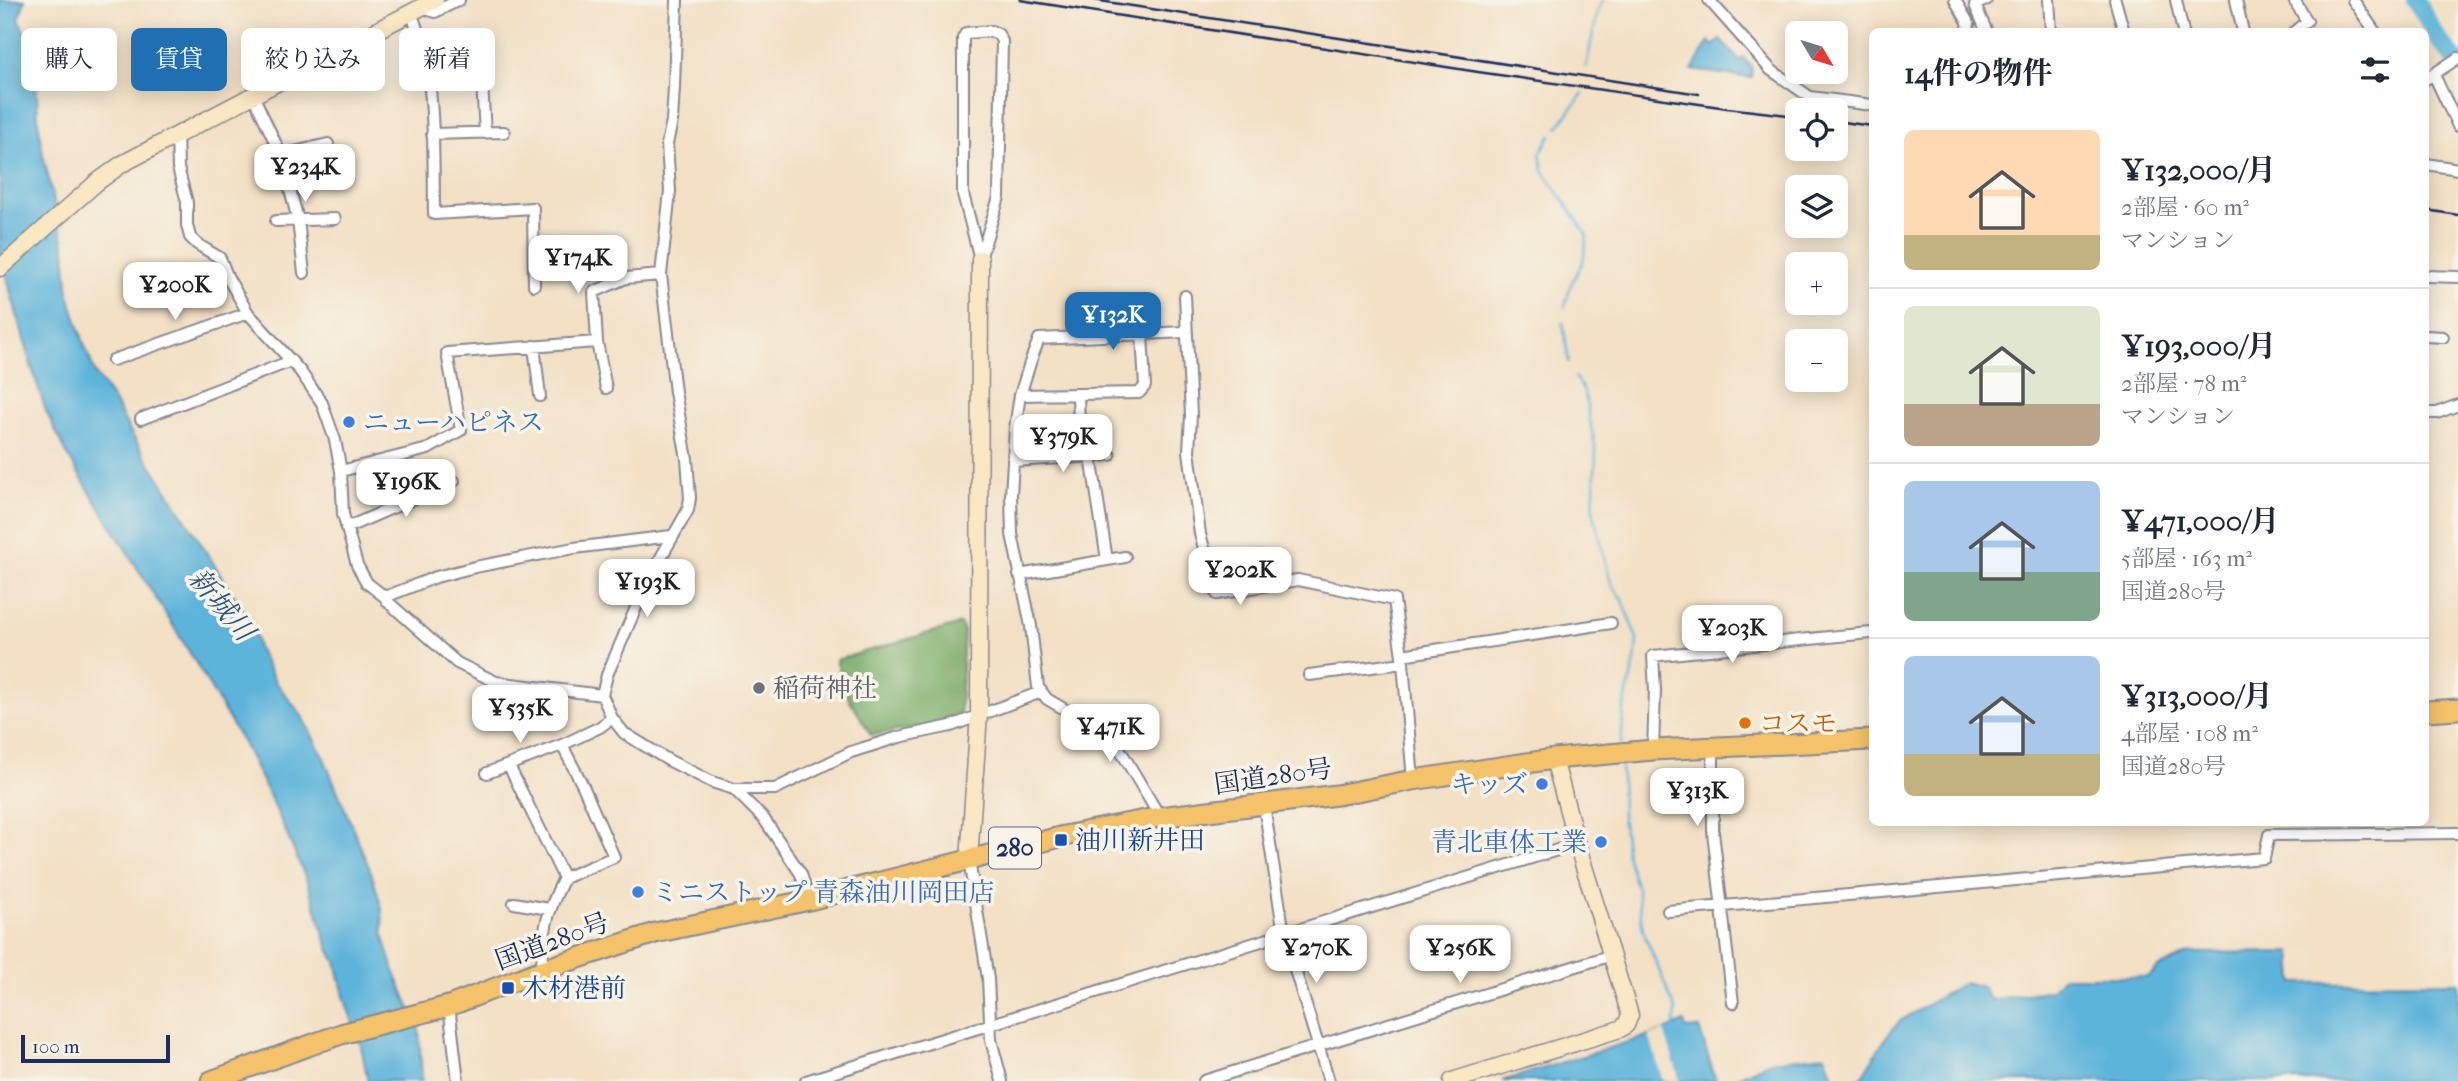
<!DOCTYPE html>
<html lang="ja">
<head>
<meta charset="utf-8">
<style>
  body { margin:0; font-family:"IM FELL French Canon","Noto Serif JP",serif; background:#f2f2f3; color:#1f2937; height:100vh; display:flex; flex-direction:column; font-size:26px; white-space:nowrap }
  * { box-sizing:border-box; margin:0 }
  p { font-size:23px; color:#747a83 }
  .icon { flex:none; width:38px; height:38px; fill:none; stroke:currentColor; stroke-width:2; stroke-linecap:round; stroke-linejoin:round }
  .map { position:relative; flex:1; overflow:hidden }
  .details { position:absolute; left:1869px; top:28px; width:560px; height:798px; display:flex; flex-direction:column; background:#fff; border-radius:10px; box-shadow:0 4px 18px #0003 }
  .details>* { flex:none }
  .top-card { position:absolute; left:21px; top:28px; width:665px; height:63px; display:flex; gap:14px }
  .needle { width:46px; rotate:128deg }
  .buttons { position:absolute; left:1785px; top:21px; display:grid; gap:14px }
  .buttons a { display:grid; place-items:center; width:63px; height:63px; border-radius:10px; background:#fff; box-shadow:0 4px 18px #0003; font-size:35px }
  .scale { position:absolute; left:21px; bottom:18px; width:149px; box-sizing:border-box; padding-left:7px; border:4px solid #1b2f5e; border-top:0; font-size:19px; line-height:24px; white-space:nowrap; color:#1b2f5e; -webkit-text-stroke:5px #f7f3e8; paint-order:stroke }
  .price { position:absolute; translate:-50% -60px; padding:0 16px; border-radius:14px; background:#fff; color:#222; font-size:23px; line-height:46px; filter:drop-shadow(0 2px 4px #0008) }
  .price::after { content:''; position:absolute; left:50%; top:42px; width:21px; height:16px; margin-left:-10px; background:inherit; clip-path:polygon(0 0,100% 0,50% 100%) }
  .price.current { background:#1f6fb2; color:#fff }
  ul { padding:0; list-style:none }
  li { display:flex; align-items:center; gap:21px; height:175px; padding:0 35px }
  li+li { border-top:2px solid #e0e1e3 }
  li span { display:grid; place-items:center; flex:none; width:196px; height:140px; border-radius:10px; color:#555 }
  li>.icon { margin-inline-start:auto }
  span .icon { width:84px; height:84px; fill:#fffc; stroke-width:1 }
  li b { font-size:30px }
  h2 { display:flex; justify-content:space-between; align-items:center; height:84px; padding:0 35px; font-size:30px }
  .tag { padding:0 24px; border-radius:10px; background:#fff; box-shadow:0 4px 18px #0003; font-size:24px; line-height:63px }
  .tag.current { background:#1f6fb2; color:#fff }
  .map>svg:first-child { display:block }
</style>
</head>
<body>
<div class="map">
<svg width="2458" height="1081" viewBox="0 0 2458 1081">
  <rect width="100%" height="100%" fill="#f7f3e8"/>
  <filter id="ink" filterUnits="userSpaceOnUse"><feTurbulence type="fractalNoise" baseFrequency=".0143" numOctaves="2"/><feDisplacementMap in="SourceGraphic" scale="14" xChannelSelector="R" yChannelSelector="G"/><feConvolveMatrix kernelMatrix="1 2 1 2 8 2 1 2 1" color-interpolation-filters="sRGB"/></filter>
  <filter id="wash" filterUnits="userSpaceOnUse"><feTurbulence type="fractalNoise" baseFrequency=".00686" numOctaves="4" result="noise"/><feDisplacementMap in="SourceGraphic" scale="28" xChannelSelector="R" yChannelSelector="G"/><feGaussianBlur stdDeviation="1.57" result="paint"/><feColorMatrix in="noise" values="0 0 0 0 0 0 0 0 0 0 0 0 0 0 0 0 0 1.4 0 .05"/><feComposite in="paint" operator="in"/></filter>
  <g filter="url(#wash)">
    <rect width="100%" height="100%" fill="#f3e0c5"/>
    <path fill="#7aac68" stroke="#4a6e63" stroke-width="2" d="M960,624L964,630L960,714L925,727L871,735L848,697L836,660Z"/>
    <path fill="#5db4da" stroke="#3c729c" stroke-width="2" d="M0,0H25L19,18L36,65L38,120L43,155L65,249L69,295L84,344L96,375L114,401L132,435L254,627L258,648L275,681L302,716L323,756L371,872L382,909L383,934L394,971L419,1029L422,1081H368L361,1046L345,1000L336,962L329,949L307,881L276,809L244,745L190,653L69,458L46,411L32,368L0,254Z
      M1720,40L1740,61L1743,57L1752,68L1751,78L1692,70L1709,41L1713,46Z
      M2292,952L2294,983L2458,982V1081H1852L1861,1078L1886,1037L1900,1021L1965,982L1982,987L1990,1000L2052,990L2063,977H2148L2159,967L2190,953Z
      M1684,1022L1686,1029L1699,1028L1716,1081H1502L1664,1031Z
      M1825,1055L1835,1081H1739L1738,1077L1771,1061Z"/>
    <path fill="#f3e0c5" d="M1664,1031L1680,1081H1663L1649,1035Z"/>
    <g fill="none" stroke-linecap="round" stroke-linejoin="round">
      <path stroke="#5db4da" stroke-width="2.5" d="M1586,67L1598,10L1603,0
        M1558,127L1583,93
        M1551,135L1540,153L1543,170L1587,235L1583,262L1571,284L1565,306
        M1563,323L1569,362
        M1575,377L1584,391L1596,451L1593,510L1611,584L1622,599L1637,639L1635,661L1624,707L1621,745
        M1621,762L1622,815L1627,857L1637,889L1643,931L1676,1011L1674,1026"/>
      <path stroke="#5db4da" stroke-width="18" d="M2415,0L2439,40L2458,63"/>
    </g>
  </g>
  <g filter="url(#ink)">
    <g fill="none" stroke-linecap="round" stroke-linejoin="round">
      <defs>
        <path id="street" d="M677,0L674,87L672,121L667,144L670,191L661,275L675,392L687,459L690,498L688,510L647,582L607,675L602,695L612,718L624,733L668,760L712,782L734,789H775L851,752L899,737L951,726L1041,692
          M1709,0L1771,70L1810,97L1872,105
          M1955,0L1969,24L1967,32
          M1986,0L1975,5L1987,32
          M2049,0L2051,32
          M2115,0L2124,32
          M2176,0L2183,32
          M2236,0L2243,32
          M2294,0L2307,21L2294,32
          M2353,0L2375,32
          M421,7L435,12L459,0
          M411,13C437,72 433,149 434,214L533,208L534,285
          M991,31L998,34L1002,41L999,197L980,259L963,194V38L966,33Z
          M2434,75L2458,126
          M2426,79L2458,58
          M482,83L485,133
          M253,95L281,155L298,220L304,273
          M177,133L178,168L187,202V225L190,237L197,244L220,258L228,278L248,313L300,371L322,403L335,440L341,471L343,514L357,565L367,583L385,597L388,602L457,663L496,682L602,695
          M432,134L504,132
          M281,155L328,144
          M2426,164L2458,169
          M276,221L335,219
          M2426,276L2458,277
          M1185,296L1191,415L1189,451L1200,534L1217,594L1298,580L1394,600L1403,663L1413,780
          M2426,336L2443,337
          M534,346L540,396
          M113,360L248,313
          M606,388L597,342L594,292L626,278L661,275
          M1020,395L1139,393L1145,386L1142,335
          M1078,395L1080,457
          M2426,413H2437L2458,405
          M141,419L291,361
          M1091,457L1107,560
          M1013,461L1110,455
          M341,471L428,449L461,430L447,353L597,342
          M346,528L454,481
          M1019,575L1125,557
          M385,597L436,577L475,567L574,548L671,536
          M1402,655L1611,623
          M1309,675L1403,663
          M1713,748V832L1733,1003
          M1653,750L1655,691L1653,656C1726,649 1799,639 1872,633
          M509,766L564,878
          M487,773L562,745
          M734,789L764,819L801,874L809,900
          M1264,805L1284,934L1329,1081
          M1160,817L1119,748L1088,723L1047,699L1038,687L1031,626L1012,534L1011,495L1015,428L1020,395L1031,360L1039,339L1185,332
          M969,860L988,979L991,1040L1002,1081
          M514,903L549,909
          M1668,911L2264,858L2269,835L2458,833
          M542,970C543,930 546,914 564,878L614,857L583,786L562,745L600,727L612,718
          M449,1006L458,1081
          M806,1081L1577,844
          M1204,1081L1612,955"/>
        <path id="secondary" d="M0,268L96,183L122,164L435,0
          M969,860L979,714L980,259
          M1452,1081L1620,1029L1626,1025L1630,1015L1577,844L1554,759"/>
        <path id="highway" d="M2426,711L2458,709
          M211,1081L341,1034L449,1006L542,970L655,933L809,900L1064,836L1160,817L1337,795L1413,780L1554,759L1653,750L1872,740"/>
      </defs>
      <use href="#street" stroke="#878892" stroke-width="14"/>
      <use href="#secondary" stroke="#878892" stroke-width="19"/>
      <use href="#highway" stroke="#878892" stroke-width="23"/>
      <use href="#street" stroke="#fff" stroke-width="10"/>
      <use href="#secondary" stroke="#fae7c3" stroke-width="16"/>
      <use href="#highway" stroke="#f3c26a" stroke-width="19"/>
      <path stroke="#1b2f5e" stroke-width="2.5" d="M1020,0L1478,72L1727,108L1797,116
        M1094,0L1699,94
        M1836,121L1872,126
        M2426,210L2458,215"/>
    </g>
  </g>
  <g fill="#3f7fe0" stroke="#f7f3e8" stroke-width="2.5">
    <circle cx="349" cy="422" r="7"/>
    <circle cx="1542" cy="784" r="7"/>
    <circle cx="1601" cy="842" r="7"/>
    <circle cx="638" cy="892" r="7"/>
  </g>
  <circle fill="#6b7280" stroke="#f7f3e8" stroke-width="2.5" cx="759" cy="688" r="7"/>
  <circle fill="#e8710a" stroke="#f7f3e8" stroke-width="2.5" cx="1745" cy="723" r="7"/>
  <g fill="#1a4fb4" stroke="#f7f3e8" stroke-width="2.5">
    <rect x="1054" y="833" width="14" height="14" rx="3.5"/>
    <rect x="501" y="981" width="14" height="14" rx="3.5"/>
  </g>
  <g text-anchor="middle" stroke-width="7" stroke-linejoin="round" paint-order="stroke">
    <rect fill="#f7f3e8" stroke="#5d6a87" stroke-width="2" x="989" y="827.5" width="52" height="41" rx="5"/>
    <g font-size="24" font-weight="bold" fill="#1b2f5e">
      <text x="1015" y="856">280</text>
    </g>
    <g font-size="26" fill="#366cbe" stroke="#f7f3e8" text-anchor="start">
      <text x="363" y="431">ニューハピネス</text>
      <text x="1528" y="793" text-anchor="end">キッズ</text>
      <text x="1587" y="851" text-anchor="end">青北車体工業</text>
      <text x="652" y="901">ミニストップ 青森油川岡田店</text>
    </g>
    <g font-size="26" fill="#5b616d" stroke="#f7f3e8" text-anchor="start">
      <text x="773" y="697">稲荷神社</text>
    </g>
    <g font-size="26" fill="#c56008" stroke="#f7f3e8" text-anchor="start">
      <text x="1759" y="732">コスモ</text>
    </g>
    <g font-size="26" fill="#1b2f5e" stroke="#f7f3e8">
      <text transform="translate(1273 776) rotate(-8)" y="9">国道280号</text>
      <text transform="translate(552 941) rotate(-20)" y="9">国道280号</text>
    </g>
    <g font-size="26" fill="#164399" stroke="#f7f3e8" text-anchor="start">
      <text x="1075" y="849">油川新井田</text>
      <text x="522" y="997">木材港前</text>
    </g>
    <g font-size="28" font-style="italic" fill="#2f5783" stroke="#f7f3e8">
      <text transform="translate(222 604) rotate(50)" y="10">新城川</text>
    </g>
  </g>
</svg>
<div class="buttons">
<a><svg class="needle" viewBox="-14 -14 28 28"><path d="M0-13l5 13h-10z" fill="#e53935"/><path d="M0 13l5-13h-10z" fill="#747a83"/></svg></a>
<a><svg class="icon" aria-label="locate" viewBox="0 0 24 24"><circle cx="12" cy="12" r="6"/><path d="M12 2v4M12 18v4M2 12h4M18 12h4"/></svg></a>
<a><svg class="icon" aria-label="layers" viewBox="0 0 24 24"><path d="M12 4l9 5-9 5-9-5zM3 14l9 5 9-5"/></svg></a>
<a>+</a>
<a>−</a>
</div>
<div class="scale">100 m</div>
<b class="price" style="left:305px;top:204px">¥234K</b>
<b class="price" style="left:578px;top:295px">¥174K</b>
<b class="price" style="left:175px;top:322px">¥200K</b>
<b class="price current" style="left:1113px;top:352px">¥132K</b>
<b class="price" style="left:1063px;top:474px">¥379K</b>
<b class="price" style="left:406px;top:519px">¥196K</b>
<b class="price" style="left:1240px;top:607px">¥202K</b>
<b class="price" style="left:647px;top:619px">¥193K</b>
<b class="price" style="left:1732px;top:665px">¥203K</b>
<b class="price" style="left:520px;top:745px">¥535K</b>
<b class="price" style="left:1110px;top:764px">¥471K</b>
<b class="price" style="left:1697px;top:828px">¥313K</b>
<b class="price" style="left:1316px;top:985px">¥270K</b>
<b class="price" style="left:1460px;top:985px">¥256K</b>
<div class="top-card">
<a class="tag">購入</a>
<a class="tag current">賃貸</a>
<a class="tag">絞り込み</a>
<a class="tag">新着</a>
</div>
<section class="details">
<h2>14件の物件<svg class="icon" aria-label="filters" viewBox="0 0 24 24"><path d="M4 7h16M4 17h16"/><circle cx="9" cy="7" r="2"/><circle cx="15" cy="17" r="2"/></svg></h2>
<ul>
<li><span style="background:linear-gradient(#ffd9b3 75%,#c2b280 0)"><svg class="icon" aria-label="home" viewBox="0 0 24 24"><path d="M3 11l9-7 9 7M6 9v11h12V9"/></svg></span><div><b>¥132,000/月</b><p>2部屋 · 60 m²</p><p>マンション</p></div></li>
<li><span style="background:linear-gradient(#dfe7d0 70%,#b9a48a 0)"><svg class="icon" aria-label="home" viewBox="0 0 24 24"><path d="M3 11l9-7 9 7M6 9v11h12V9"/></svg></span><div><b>¥193,000/月</b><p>2部屋 · 78 m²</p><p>マンション</p></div></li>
<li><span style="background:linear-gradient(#a9c7e8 65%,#7fa58c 0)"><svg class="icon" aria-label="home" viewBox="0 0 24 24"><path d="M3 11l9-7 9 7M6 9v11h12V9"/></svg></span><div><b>¥471,000/月</b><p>5部屋 · 163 m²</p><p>国道280号</p></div></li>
<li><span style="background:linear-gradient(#a9c7e8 70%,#c2b280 0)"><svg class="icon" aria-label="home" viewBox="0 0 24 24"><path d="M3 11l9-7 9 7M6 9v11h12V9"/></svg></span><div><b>¥313,000/月</b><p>4部屋 · 108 m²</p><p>国道280号</p></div></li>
</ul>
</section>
</div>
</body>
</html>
